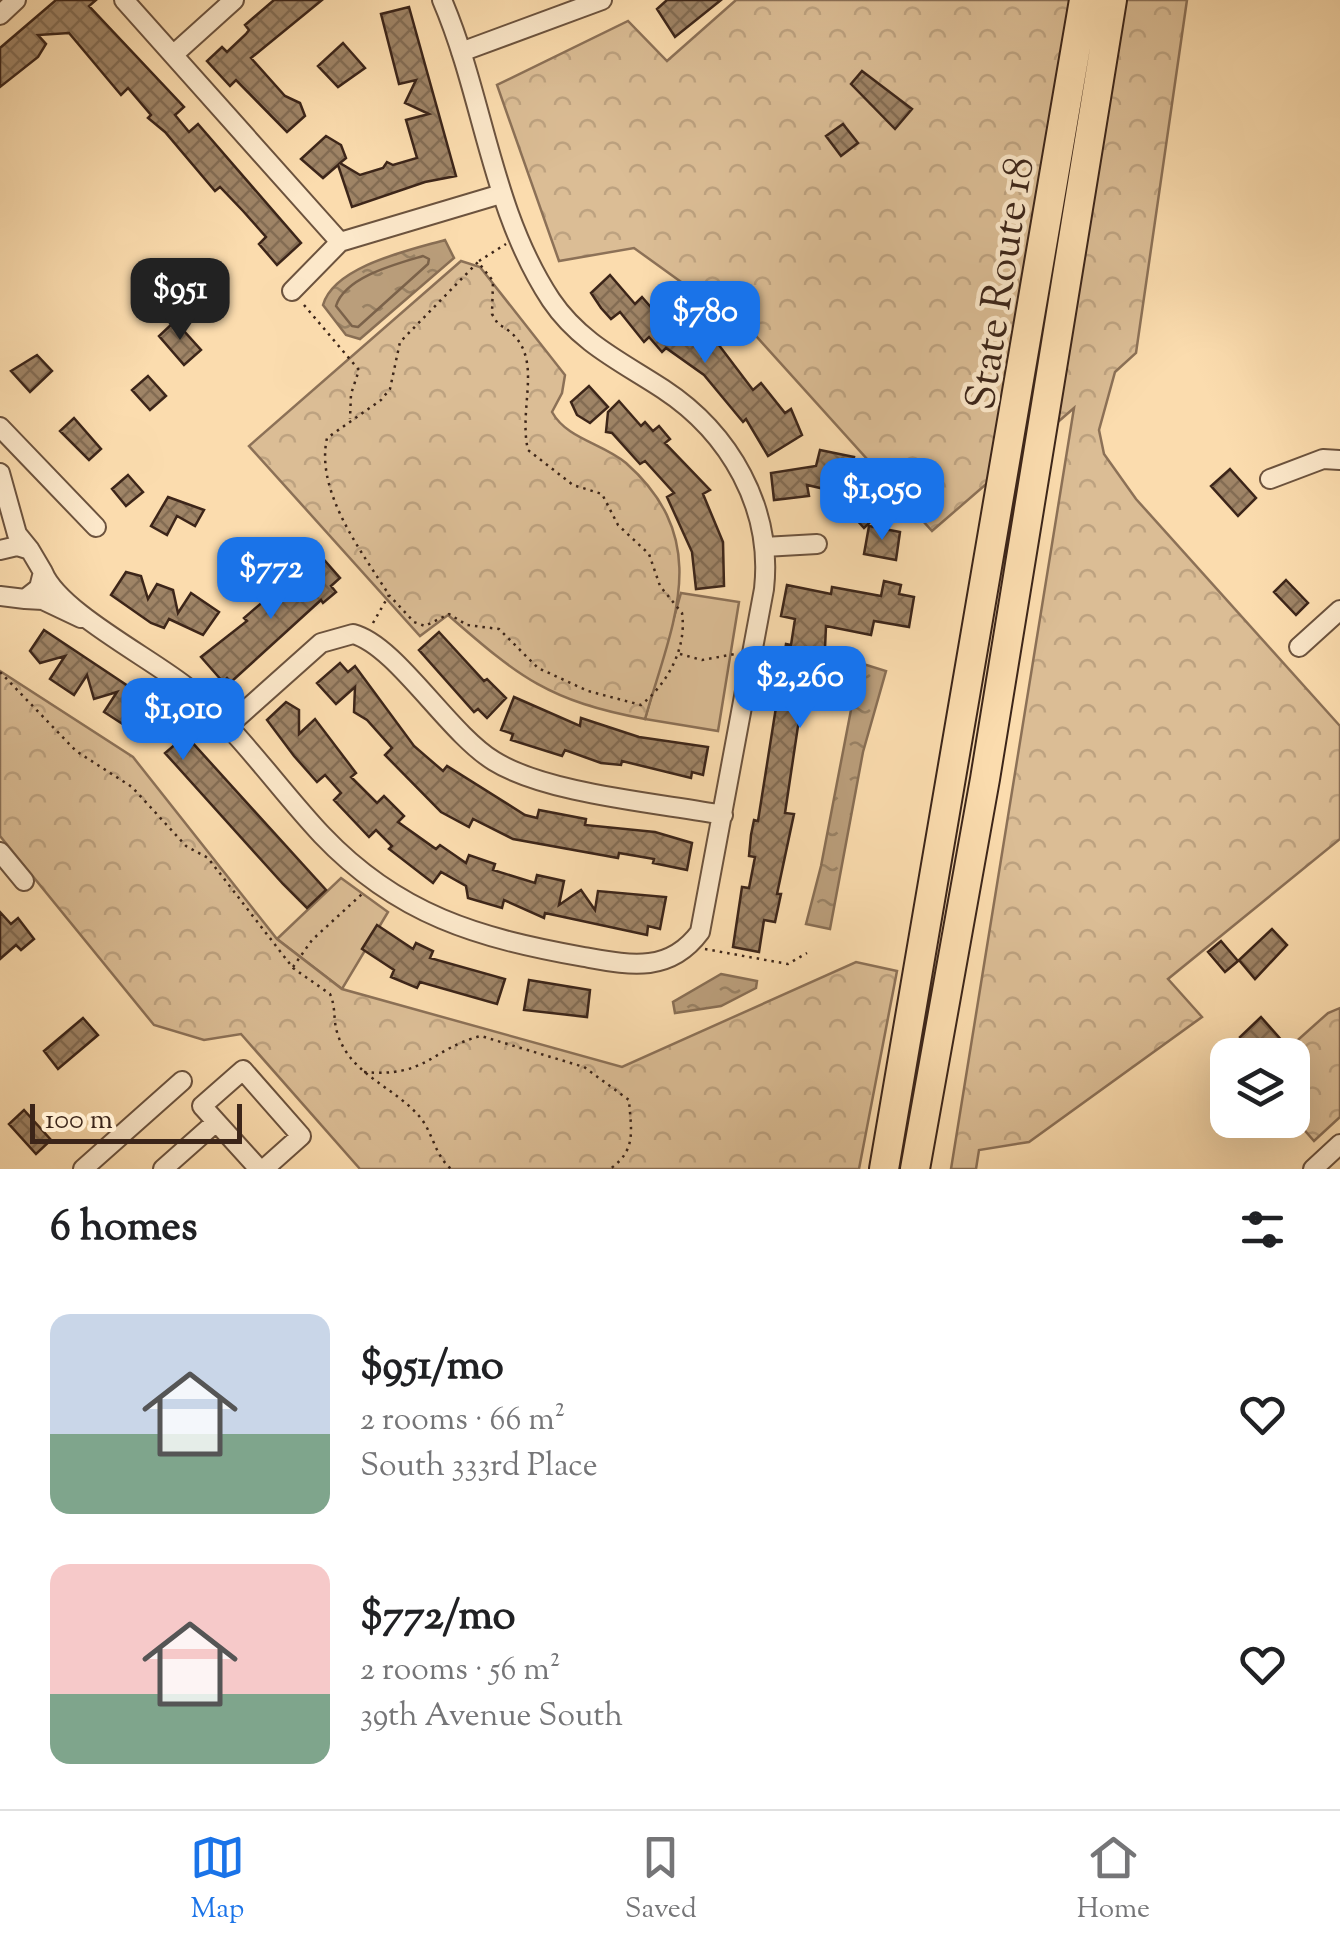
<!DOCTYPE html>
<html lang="en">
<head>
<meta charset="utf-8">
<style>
  body { margin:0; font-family:"Sorts Mill Goudy",serif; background:#f2f2f2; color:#202124; height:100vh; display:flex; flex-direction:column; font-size:38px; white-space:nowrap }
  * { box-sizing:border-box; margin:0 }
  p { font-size:32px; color:#757577 }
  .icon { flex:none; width:55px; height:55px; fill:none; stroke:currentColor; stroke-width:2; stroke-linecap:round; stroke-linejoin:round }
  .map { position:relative; height:1169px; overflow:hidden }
  .side { display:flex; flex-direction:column; background:#fff; flex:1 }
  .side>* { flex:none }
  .controls { position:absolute; left:1210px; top:1038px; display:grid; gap:20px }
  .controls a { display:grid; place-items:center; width:100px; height:100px; border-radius:20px; background:#fff; box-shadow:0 10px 40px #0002; font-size:50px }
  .scale { position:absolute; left:30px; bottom:25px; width:212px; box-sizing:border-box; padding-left:10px; border:5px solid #3c2519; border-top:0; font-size:28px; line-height:35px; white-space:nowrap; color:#3c2519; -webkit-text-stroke:8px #fce8ca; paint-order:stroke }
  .price { position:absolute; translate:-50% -85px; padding:0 22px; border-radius:20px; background:#1a73e8; color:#fff; font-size:32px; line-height:65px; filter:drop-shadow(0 2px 5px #0008) }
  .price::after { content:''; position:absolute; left:50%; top:60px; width:30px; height:22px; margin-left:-15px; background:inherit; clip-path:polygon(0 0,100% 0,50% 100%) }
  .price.on { background:#222; color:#fff }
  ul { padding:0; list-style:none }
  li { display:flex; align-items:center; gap:30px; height:250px; padding:0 50px }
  li span { display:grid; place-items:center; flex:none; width:280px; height:200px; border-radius:20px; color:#555 }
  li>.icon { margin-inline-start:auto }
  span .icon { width:120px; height:120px; fill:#fffc; stroke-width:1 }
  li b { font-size:42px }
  h2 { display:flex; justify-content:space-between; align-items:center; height:120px; padding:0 50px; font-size:42px }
  .tab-bar { display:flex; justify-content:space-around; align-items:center; height:140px; border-top:2px solid #e0e0e0; background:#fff; font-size:28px; color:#757577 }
  .tab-bar a { display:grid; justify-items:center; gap:5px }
  .tab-bar .on { color:#1a73e8 }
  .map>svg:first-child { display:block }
</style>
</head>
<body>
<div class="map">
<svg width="1340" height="1169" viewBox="0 0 1340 1169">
  <defs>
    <pattern id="forest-crowns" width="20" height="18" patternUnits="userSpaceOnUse" patternTransform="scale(2.5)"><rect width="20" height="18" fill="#dbbd95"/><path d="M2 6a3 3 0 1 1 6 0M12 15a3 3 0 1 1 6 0" fill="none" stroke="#bda280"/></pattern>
    <pattern id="water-ripples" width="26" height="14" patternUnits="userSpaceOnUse" patternTransform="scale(2.5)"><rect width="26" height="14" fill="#ba9e7b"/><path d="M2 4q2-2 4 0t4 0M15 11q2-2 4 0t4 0" fill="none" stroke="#988164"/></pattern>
    <pattern id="building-cross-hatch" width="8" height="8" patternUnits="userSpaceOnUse" patternTransform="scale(2.5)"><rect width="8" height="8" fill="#9f8466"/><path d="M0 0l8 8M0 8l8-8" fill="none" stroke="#836c53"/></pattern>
  </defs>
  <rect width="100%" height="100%" fill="#fbdcae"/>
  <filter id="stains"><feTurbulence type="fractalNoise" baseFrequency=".002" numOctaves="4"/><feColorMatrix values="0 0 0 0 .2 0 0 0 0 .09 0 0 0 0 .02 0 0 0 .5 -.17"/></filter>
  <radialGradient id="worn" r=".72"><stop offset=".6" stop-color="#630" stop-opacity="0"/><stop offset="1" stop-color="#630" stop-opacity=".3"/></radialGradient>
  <path fill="#dbbd95" stroke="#8c7157" stroke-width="2.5" d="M681,593L739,602L718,731L645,719Z
    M341,878L388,912L342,989L277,939Z"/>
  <path fill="url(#forest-crowns)" stroke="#8c7157" stroke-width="2.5" d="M736,0H1187L1136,353L1115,372L1099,430L1104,454L1136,499L1340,726V839L1168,979L1202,1017L1029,1142L979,1150L976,1169H951L1074,408L932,531L756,336L634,248L559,261L497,85L628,21L667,61Z
    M461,261L480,267L565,375L562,393L552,412C567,439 602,443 626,463C715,542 672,624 645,719C549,701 520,678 448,615L420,636L249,446Z
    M0,671L133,757L277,939L342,989L622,1067L856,962L897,971L859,1169H360L241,1034L204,1040L154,1025L0,836Z
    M1340,1008V1117L1314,1141L1293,1117L1292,1055H1281L1328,1013Z"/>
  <path fill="url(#water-ripples)" stroke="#886e54" stroke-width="2.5" d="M445,240L454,258L360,339L346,335L323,305C334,266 410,250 445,240Z
    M860,663L886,671L863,752L830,929L806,924L821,866Z
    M721,974L757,981L756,988L721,1006L675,1013L673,1002Z"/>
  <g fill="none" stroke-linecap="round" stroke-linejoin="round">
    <path stroke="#7b624a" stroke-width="2.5" d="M423,256L429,259L428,264L358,327L352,326L336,306C345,277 396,264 423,256Z"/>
  </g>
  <path fill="url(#building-cross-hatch)" stroke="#3c2519" stroke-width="2.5" d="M56,0H96L89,6L184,107L175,115L189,132L198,124L301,243L277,265L259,244L266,237L243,211L220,187L215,191L165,132L148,118L151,115L128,88L121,95L69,33L38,35L46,44L38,57L0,87V48Z
    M274,0H322L251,58L285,96L300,103L305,116L287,132L236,80L230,86L207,61L222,47L227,52L246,34L249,30L245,25Z
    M667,0H721L675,37L657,9Z
    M409,7L456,176L425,182L352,207L338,165L323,178L301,159L326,136L341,145L346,158L340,163L360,175L383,168L387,162L393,165L417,158L406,120L429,114L405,103L416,80L399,84L381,14Z
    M343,43L365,68L338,87L318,66Z
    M862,71L912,109L895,129L851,84Z
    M843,124L858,143L841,156L826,136Z
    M610,275L635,304L642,297L668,327L677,318L698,342L709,332L753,390L761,383L785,413L791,409L802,435L768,456L746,419L743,422L704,375L666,348L662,352L649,337L644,342L620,312L611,319L601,308L591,293Z
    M175,321L201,350L184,365L159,336Z
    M37,355L52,371L30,392L11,371Z
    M148,376L166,396L150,410L132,390Z
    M589,386L608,407L590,423L577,415L571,402Z
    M619,401L641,426L645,422L653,431L659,426L670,439L665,443L710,490L703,494L723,542L724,586L696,589L692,552L667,497L674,493L645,461L640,464L612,433L606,432L608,412Z
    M74,418L101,449L89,460L60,431Z
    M820,450L854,457L846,494L807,485L809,496L774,500L771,473L816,466Z
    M1230,469L1256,498L1238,516L1211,486Z
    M128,475L143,492L126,506L112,489Z
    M876,487L890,503L864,528L846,508Z
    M168,497L204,510L195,526L177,516L167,535L151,526Z
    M869,526L900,532L896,560L864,554Z
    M319,554L340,578L331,586L336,592L323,603L321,600L231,682L227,678L223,682L201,657L247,621L244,618L265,600L271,608L304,580L297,573Z
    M126,572L141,576L148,599L157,584L173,590L178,613L191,593L219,612L203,635L169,619L164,628L151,623L111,595Z
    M1286,580L1308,603L1296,615L1274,592Z
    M884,581L901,585L899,594L914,597L909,627L874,621L871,635L826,626L824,671L812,669L805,707L801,706L785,813L794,814L777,894H781L775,922L764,920L759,952L733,947L742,887L749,888L755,857L749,856L751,835L754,820L758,821L786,644L791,645L795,619L781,616L787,585L831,594L832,587L881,596Z
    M44,630L161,708L326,890L307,908L283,884L165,753L178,742L151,741L153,704L135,732L104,712L117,692L94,699L87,675L74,695L50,679L65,656L40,663L30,651Z
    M439,632L484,681L487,679L506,698L487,718L478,709L474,712L419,650Z
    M340,663L348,672L355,666L414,746L443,771L447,766L525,815L537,818L539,810L586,819L585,825L655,832L692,843L687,870L653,863L654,859L619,853L618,858L513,839L473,819L469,827L441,812L385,755L392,748L367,720L354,712L355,687L336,704L317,683Z
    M514,697L580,726L581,718L639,737L708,747L703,775L692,772L691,778L622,761L621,765L601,763L565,750L562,756L511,740L513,734L501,730Z
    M286,702L299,710V734L315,719L356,773L351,777L377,803L384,796L404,816L398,822L436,849L440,845L466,863L469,855L495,864L493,870L535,883L537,875L564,881L559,905L581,890L595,910L598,891L666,897L660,929L648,926L647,935L545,913L544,918L504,900L502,908L468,898L466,886L441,872L433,883L389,849L392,846L376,830L369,837L334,800L341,793L325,775L317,782L294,756L267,720Z
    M0,912L11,924L18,918L34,939L21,950L16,945L0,959Z
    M377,925L413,949L416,943L433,951L430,958L505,979L497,1004L420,982L417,988L391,977L394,970L362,949Z
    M1272,929L1287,945L1255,979L1239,960Z
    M1221,941L1238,961L1225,972L1208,952Z
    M529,980L590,990L587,1017L524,1010Z
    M1261,1017L1283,1042L1268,1055H1256L1240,1037Z
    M83,1018L98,1035L58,1069L44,1051Z
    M24,1110L51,1140L36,1154L9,1124Z"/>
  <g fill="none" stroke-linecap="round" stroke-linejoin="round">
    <defs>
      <path id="minor" d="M124,0L340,242
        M0,15L16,0
        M461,52L602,0
        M173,55L234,0
        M292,291L340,242L501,194
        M0,427L96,527
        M0,473L17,534L30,550
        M1270,479L1323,459L1340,460
        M764,547L817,544
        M0,550L17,546L30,550L43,572L39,588L25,599L0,596
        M43,572C59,612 153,659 189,689C240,732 277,787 322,835C398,915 478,938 584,957C629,965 669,974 700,932L764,589C773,508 730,433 663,389C622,362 580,343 551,300C491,209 484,98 442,0
        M25,599L43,600L81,618
        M1299,647L1340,610
        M228,726L321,643L353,634C396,645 448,733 494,761C547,794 659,803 723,815
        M0,852L24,881
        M83,1169L182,1081
        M163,1169L216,1122
        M259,1169L202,1106L243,1070L301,1136L264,1169
        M1313,1169L1340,1144"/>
      <path id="highway" d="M884,1169L1084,0
        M915,1169L985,779L1112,0"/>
    </defs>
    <use href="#minor" stroke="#6c533e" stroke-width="22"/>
    <use href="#highway" stroke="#3c2519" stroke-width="32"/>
    <path stroke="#3c2519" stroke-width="2.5" stroke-dasharray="2.5 5" stroke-linecap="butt" d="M479,261L506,244
      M304,305L359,370L351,394L350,419
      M373,623L389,595C362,552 315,492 327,438L381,400L390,389L400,342L478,262L493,281L492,314L498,324C549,350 517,403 528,450L573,485L602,494L618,525L649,554L660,586L682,613C687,648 668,683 641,705L588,691L538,668L499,629L467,625L449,614L425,626L414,622L389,595
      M680,654L702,660L735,654
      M0,672L76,751L132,787L186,846L208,858L293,968L330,994C336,1007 333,1019 337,1032C349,1074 393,1086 419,1116C433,1132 434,1154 451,1169
      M705,949L788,964L807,953
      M293,967L312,940L362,894
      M364,1072C427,1078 432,1048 481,1036L584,1067L629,1100C631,1130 637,1150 610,1169"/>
    <use href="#minor" stroke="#fce8ca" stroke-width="18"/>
    <use href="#highway" stroke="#fbdcae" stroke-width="28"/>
  </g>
  <g text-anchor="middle" stroke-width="9" stroke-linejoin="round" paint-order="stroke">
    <g font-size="42" fill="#3c2519" stroke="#fce8ca">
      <text transform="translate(998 283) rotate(-81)" y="15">State Route 18</text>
    </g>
  </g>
  <rect width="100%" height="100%" filter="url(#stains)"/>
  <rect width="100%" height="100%" fill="url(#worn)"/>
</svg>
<div class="controls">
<a><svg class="icon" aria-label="layers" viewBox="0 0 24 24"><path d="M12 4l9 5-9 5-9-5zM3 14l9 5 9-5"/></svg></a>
</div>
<div class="scale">100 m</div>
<b class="price on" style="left:180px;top:343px">$951</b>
<b class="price" style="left:705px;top:366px">$780</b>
<b class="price" style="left:882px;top:543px">$1,050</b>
<b class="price" style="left:271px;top:622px">$772</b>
<b class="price" style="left:800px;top:731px">$2,260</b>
<b class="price" style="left:183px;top:763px">$1,010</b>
</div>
<section class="side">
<h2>6 homes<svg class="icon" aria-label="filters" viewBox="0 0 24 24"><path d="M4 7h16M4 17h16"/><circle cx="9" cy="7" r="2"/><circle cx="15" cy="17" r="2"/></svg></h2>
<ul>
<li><span style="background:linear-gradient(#c9d6e8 60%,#7fa58c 0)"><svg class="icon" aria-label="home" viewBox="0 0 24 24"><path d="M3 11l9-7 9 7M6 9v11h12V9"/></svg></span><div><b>$951/mo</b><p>2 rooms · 66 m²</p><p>South 333rd Place</p></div><svg class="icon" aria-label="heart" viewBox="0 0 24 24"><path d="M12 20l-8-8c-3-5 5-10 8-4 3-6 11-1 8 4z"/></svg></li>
<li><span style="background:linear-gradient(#f6c9c9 65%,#7fa58c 0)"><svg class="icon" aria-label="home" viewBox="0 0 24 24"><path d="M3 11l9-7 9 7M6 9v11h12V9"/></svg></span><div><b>$772/mo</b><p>2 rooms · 56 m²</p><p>39th Avenue South</p></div><svg class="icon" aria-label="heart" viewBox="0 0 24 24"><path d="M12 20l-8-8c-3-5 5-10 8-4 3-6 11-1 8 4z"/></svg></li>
</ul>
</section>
<nav class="tab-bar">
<a class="on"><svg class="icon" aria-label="map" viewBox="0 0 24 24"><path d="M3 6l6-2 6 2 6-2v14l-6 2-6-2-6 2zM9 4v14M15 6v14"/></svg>Map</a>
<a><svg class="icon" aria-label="saved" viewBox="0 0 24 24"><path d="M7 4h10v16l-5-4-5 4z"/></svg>Saved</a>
<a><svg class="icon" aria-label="home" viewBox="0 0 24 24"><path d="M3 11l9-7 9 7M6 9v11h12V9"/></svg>Home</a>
</nav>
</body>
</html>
